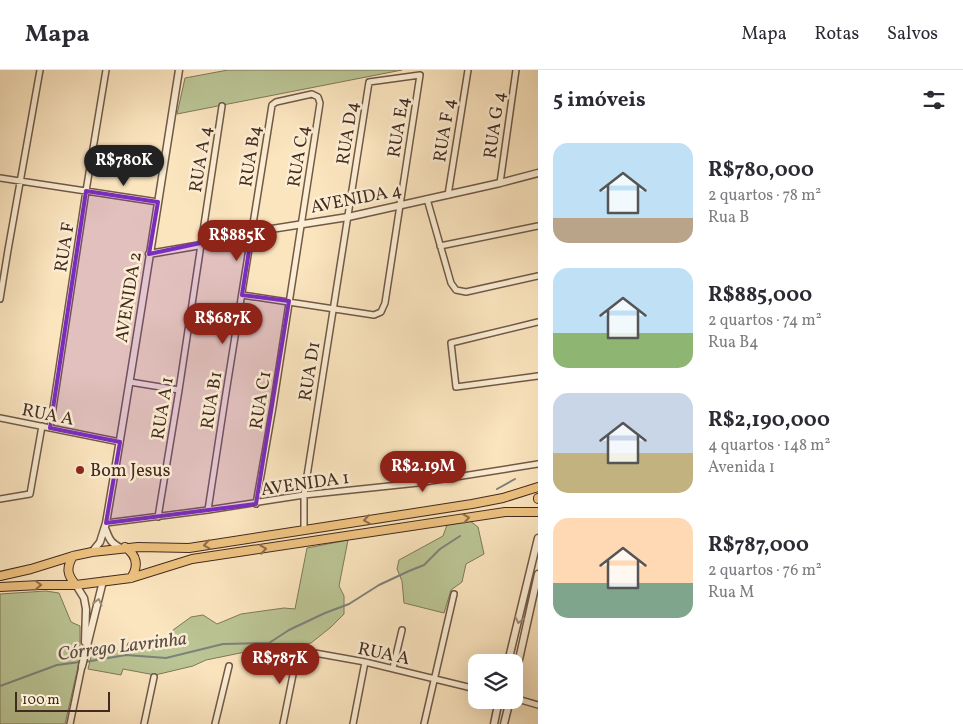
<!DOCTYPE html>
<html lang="pt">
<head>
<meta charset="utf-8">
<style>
  body { margin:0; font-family:Vollkorn,serif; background:#f2f2f3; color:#2b2b33; height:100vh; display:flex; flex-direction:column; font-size:19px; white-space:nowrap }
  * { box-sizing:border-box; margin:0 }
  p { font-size:16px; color:#7c7c81 }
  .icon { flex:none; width:28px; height:28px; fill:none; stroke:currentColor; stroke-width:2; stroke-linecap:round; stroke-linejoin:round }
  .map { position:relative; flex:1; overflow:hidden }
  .details { display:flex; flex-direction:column; background:#fff; width:425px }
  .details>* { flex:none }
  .buttons { position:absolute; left:468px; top:584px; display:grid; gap:10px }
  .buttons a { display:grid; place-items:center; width:55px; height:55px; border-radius:10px; background:#fff; box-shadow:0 5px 20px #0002; font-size:25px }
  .scale { position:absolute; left:15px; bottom:12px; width:95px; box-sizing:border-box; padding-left:5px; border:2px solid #432a1e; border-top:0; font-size:14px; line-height:18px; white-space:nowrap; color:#432a1e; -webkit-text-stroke:4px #fceed5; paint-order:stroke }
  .price { position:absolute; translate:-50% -42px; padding:0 11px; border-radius:18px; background:#8f2418; color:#fff; font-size:16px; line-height:32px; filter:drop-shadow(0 1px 2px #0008) }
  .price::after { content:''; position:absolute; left:50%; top:30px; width:15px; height:11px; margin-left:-8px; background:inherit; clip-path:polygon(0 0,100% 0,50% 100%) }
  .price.active { background:#222; color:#fff }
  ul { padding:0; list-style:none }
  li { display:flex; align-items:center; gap:15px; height:125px; padding:0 15px }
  li span { display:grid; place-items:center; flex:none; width:140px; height:100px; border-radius:15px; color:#555 }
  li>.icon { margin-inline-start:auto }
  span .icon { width:60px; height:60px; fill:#fffc; stroke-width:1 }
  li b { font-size:21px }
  h2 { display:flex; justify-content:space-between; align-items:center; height:60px; padding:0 15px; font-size:21px }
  header { display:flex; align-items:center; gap:30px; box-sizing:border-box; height:70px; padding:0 25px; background:#fff; border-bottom:1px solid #e1e1e2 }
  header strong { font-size:24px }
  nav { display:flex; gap:28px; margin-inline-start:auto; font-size:18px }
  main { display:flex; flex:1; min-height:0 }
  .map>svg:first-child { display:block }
</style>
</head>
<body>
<header>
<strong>Mapa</strong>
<nav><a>Mapa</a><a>Rotas</a><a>Salvos</a></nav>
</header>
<main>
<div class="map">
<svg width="538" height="654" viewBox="0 0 538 654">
  <rect width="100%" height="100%" fill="#fbe5bf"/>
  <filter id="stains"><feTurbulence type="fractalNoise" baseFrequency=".004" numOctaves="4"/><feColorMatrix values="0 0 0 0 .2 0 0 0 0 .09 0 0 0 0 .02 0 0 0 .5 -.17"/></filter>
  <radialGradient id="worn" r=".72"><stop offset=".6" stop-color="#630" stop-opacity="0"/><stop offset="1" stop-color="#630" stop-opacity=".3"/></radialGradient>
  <path fill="#bbc595" stroke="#7f785a" d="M228,0H402L177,44L185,8Z
    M470,451L478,457L484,484L466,494L462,512L451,520L444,543L404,533L402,511L397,499L399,490L443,466L447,455Z
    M348,470L339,516L344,526V544L331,557L311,573L273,580H255L206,590L193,596L155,605L123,599L121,605L88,599L94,575L125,582L128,573L166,572L173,560L191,547L203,545L217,554L241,544L284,538L295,539L307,478Z
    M46,521L59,523L71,552L80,556V588L65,654H0V524Z"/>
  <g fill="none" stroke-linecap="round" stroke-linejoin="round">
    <path stroke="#7c827c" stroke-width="2" d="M497,419L515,409
      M85,592L126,585L166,588L223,574L269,573L289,560L325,543L349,534L379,515L409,501L424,495L440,479L460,466
      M0,616L57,595L80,592"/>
    <defs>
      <path id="minor" d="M0,108L158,132
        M500,113L516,0
        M448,125L468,0
        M427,129L451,213L456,220L466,222L538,206
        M440,176L538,156
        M242,225L374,245L381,242L385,233L420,5L369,12L304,425V460
        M0,229L8,180L40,0
        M538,252L451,273L456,317L538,306
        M130,312L179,320
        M0,348L120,372
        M50,358L86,121L106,0
        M0,429L30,424L42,356
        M208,440L225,329L272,35L276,32L312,24L318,27L320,33L273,337L256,434
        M158,447L179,320L222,36
        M106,453L208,440L304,425L418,413L538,394
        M393,598L402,560
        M514,628L538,635
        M70,654L82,596
        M144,654L154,607
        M215,654L229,596
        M283,654L298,580L365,592L476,619
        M353,654L365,592
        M424,654L454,524"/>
      <path id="tertiary" d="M149,184L201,175L252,162L348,147L500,113L538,103
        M105,458C109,468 110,473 121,478
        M92,482L100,472L106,453C132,302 155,151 179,0
        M76,515L84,528L86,539L85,572
        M508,592L538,468
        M82,596L103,511
        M514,612L538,504
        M494,654L499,630
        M504,654L510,630"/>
      <path id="primary" d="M538,428V429
        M125,477C137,485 139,496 131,508
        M73,486C66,498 67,505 76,515
        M0,506L31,499L73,486L92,482L138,477L189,478L472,434L503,428L538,417
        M0,517L40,515H76L131,508L192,489L505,442H538"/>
    </defs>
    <use href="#minor" stroke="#715946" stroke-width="8"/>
    <use href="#tertiary" stroke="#715946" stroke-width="9"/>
    <use href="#primary" stroke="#432a1e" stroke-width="10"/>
    <use href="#minor" stroke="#fceed5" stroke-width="5"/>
    <use href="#tertiary" stroke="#fceed5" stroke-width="6"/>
    <use href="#primary" stroke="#eec280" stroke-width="8"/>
  </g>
  <defs><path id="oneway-chevron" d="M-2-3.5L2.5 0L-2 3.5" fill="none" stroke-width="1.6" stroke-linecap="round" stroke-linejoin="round" transform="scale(1.25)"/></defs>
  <g stroke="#906e4a">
    <use href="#oneway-chevron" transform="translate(466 448) rotate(-9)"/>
    <use href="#oneway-chevron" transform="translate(367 450) rotate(171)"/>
    <use href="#oneway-chevron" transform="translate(207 475) rotate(171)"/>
    <use href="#oneway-chevron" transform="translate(263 479) rotate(-9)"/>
    <use href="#oneway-chevron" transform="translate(38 515) rotate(-2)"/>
  </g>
  <g stroke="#a08c7a">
    <use href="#oneway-chevron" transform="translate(98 532) rotate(-76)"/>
    <use href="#oneway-chevron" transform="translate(519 550) rotate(103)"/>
  </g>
  <path fill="#7b2cbf" fill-opacity="0.2" stroke="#7b2cbf" stroke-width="4" stroke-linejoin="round" d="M86,121L158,132L149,184L252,162L242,225L289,231L256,434L106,453L120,372L50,358Z"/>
  <circle fill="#8f2418" stroke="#fceed5" stroke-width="2" cx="80" cy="400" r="5"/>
  <g text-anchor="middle" stroke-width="5" stroke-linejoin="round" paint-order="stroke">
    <g font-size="18" fill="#432a1e" stroke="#fceed5">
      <text transform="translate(494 55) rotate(-82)" y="6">RUA G 4</text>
      <text transform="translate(398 57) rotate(-81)" y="6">RUA E4</text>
      <text transform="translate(444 60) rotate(-81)" y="6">RUA F 4</text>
      <text transform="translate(347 63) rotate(-81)" y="6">RUA D4</text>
      <text transform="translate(250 86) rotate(-81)" y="6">RUA B4</text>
      <text transform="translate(298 86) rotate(-81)" y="6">RUA C4</text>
      <text transform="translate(200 89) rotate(-81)" y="6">RUA A 4</text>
      <text transform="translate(356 128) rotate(-11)" y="6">AVENIDA 4</text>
      <text transform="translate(64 177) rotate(-81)" y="6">RUA F</text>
      <text transform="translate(128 227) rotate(-81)" y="6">AVENIDA 2</text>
      <text transform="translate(309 301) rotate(-81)" y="6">RUA D1</text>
      <text transform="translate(211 330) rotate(-81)" y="6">RUA B1</text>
      <text transform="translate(260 330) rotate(-81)" y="6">RUA C1</text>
      <text transform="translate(162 338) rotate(-81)" y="6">RUA A 1</text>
      <text transform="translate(48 344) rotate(11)" y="6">RUA A</text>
      <text transform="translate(305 413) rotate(-8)" y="6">AVENIDA 1</text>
      <text transform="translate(384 583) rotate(12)" y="6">RUA A</text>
    </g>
    <g font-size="18" fill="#432a1e" stroke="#fceed5" text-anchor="start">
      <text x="90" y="406">Bom Jesus</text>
    </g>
    <g font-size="19" font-style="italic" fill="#5b4f45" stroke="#fceed5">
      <text transform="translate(122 575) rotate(-7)" y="7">Córrego Lavrinha</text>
    </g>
  </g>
  <rect width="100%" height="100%" filter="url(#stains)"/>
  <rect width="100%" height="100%" fill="url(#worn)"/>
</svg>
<div class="buttons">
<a><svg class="icon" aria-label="layers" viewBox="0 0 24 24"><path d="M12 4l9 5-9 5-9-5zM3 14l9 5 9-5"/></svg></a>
</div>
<div class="scale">100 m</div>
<b class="price active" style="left:124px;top:117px">R$780K</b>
<b class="price" style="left:237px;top:192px">R$885K</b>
<b class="price" style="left:223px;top:275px">R$687K</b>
<b class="price" style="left:423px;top:423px">R$2.19M</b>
<b class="price" style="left:280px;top:615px">R$787K</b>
</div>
<section class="details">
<h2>5 imóveis<svg class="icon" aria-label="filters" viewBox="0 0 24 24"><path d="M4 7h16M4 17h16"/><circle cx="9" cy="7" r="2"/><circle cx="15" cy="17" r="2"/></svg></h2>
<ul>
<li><span style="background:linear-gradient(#bfe0f5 75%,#b9a48a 0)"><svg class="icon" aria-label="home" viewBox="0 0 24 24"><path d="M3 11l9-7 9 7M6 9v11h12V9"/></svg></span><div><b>R$780,000</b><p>2 quartos · 78 m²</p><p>Rua B</p></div></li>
<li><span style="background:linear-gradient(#bfe0f5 65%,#8fb573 0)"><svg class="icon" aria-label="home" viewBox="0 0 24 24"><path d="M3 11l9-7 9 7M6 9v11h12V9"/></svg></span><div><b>R$885,000</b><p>2 quartos · 74 m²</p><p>Rua B4</p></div></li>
<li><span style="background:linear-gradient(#c9d6e8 60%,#c2b280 0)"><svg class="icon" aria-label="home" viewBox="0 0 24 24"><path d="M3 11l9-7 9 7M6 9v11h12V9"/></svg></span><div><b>R$2,190,000</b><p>4 quartos · 148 m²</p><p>Avenida 1</p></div></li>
<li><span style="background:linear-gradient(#ffd9b3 65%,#7fa58c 0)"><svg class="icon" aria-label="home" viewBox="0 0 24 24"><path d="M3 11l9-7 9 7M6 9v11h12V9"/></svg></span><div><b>R$787,000</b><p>2 quartos · 76 m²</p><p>Rua M</p></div></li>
</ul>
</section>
</main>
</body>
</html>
